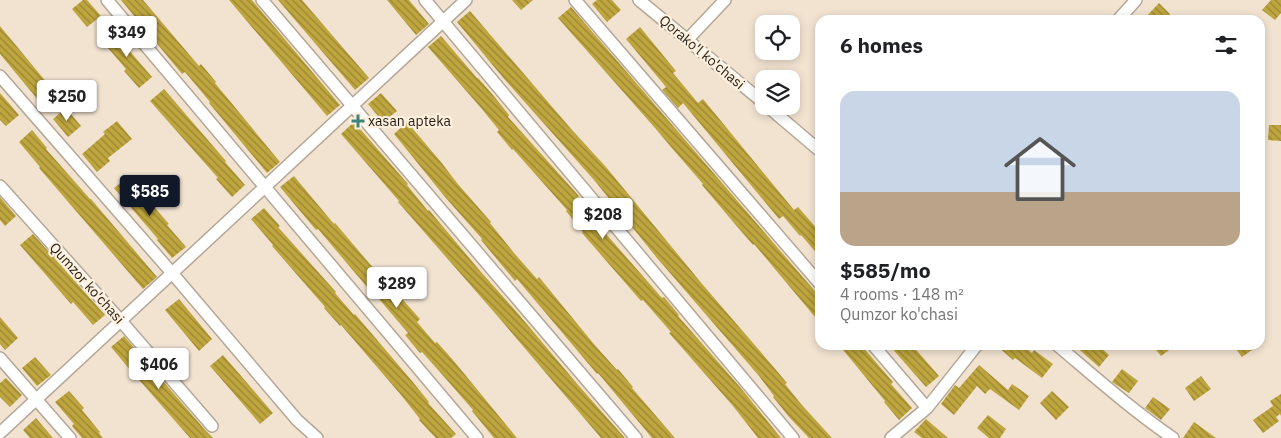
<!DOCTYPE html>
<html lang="en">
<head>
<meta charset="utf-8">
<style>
  body { margin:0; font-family:"IBM Plex Sans",sans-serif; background:#f2f2f2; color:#202124; height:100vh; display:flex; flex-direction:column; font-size:19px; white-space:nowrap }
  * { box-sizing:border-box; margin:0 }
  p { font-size:16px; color:#757577 }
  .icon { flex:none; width:28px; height:28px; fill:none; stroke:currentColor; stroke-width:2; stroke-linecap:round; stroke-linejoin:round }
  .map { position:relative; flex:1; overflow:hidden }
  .sheet { position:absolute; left:815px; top:15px; width:450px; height:335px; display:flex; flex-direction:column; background:#fff; border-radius:15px; box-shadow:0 2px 8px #0003 }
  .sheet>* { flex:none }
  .controls { position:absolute; left:755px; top:15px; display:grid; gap:10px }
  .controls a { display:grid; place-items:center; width:45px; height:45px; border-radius:10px; background:#fff; box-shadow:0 2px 8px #0003; font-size:25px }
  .price { position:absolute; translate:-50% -42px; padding:0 11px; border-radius:5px; background:#fff; color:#222; font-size:16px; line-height:32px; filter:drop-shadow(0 1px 2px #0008) }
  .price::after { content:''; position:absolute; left:50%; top:30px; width:15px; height:11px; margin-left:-8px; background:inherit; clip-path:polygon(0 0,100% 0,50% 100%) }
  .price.on { background:#111827; color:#fff }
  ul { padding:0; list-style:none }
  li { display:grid; align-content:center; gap:10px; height:265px; padding:0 25px }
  li span { display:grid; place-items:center; height:155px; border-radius:15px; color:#555 }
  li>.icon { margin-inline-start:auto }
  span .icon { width:90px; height:90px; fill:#fffc; stroke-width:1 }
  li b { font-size:21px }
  h2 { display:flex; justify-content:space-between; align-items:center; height:60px; padding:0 25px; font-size:21px }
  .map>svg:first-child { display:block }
</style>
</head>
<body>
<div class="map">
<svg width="1281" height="438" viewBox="0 0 1281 438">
  <defs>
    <pattern id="building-back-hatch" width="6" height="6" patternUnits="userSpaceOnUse" patternTransform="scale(1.25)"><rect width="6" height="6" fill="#bea53e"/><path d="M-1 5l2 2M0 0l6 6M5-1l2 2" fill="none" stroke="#9a8633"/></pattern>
  </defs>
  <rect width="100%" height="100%" fill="#f2e3d1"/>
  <path fill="url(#building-back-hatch)" d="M83,0H87L101,16L87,27L72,9Z
    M121,0H143L199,66L201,64L216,82L215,83L280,162L267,173L209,103L210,102L185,72L182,74Z
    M229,0H252L340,105L327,116Z
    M278,0H302L369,78L355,90Z
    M387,0H409L429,24L416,35Z
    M512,0H533L521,10Z
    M597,0H612L621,10L607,22L592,4Z
    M1271,0H1281V13L1275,20L1262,10Z
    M1159,3L1170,14L1165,20H1143Z
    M571,7L820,297V323L754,244L753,245L734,223L702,185L703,184L671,147L655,128L558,18Z
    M470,11L572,130L606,167L703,285L771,364L787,383L785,384L801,404L832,438H809L789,417L773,397L774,396L759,376L657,258L594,180L505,80L457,22Z
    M0,26L52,89L39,101L0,54Z
    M640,27L676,71L673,73L698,103L703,99L794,210L798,207L820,232V257L801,235L800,236L783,216L779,219L683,103L678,108L662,90L666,87L626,39Z
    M115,29L131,47L128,49L152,77L139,88L124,71L126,69L102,41Z
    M441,36L477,78H478L493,95L509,115L508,117L579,196L577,198L594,218L593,219L662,298L664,297L679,315L678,316L740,387L781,438H758L733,406L669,333L671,332L643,300L641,301L582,233L583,232L566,211L567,210L513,149L512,150L497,132L499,130L481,108L428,47Z
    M164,89L226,161L225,162L245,185L232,197L216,179L218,178L150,101Z
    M0,93L19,115L6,126L0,120Z
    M381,93L397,111L383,122L368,104Z
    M66,108L81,126L68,137L53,119Z
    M117,121L132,139L108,158L110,161L97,172L82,154L105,134L103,132Z
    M354,122L408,184L407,185L428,211L429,210L481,272L515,310L579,386L625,438H601L500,319L398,202L399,201L341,134Z
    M407,122L441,162L457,183L491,222L490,223L514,253L537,279L539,277L593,343L617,370L618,369L633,387L632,388L675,438H652L598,373L597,374L517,279L515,281L500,263L481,240L482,239L445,197L394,134Z
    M1269,125H1281V141L1268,140Z
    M32,130L47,148L46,149L90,199H91L157,277L143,289L39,168L40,167L19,142Z
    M294,176L334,224L335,223L386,283L387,282L420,319L417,322L435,343L437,342L453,360L517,438H494L472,411L473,410L439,371L422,352L420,353L405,335L408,333L373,292L372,293L318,229L316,230L280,187Z
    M128,177L169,224L167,225L186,247L172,258L157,240L158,239L114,188Z
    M0,197L16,216L5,226L0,220Z
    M264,208L280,226L278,227L336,292L335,293L354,315L355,314L412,381L429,402L428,403L456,434L451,438H436L429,431L419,420L420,419L401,395L341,325L340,326L324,308L325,307L272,246L273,245L251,219Z
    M33,234L105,315L93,325L73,302L71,304L20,245Z
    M179,299L212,339L199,351L165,310Z
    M0,317L18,338L5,350L0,344Z
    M124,336L206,431L213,438H190L126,365L111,347Z
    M839,345H861L893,382L891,384L912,408L899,420L884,402L885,401Z
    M889,345H912L939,376L926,387Z
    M996,345H1023L1032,353L1034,350L1053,364L1042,378L1015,358L1013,360Z
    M1074,345H1098L1109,355L1099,367Z
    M1152,345H1176L1161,356Z
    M1233,345H1259L1242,357Z
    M223,355L273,413L260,424L210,366Z
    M35,357L51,375L37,386L22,368Z
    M979,365L1008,390L1012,384L1029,396L1019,410L990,389L985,394L977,386L954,415L941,404L955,385L959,388Z
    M1122,369L1138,381L1129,393L1112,382Z
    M1201,376L1211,389L1194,401L1185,388Z
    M6,378L22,395L10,407L0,397V383Z
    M69,391L84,408L82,410L100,432L99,433L103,438H82L72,426L74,424L55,402Z
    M1052,391L1069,407L1056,420L1040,403Z
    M1281,394V416L1280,414L1276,417L1279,421L1263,433L1253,420L1273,406L1270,401Z
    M1153,397L1170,409L1161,420L1145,408Z
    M988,415L1006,429L1000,438H989L977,428Z
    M36,418L53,438H30L23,430Z
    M926,419L948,438H922L914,432Z
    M1194,422L1216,438H1183Z"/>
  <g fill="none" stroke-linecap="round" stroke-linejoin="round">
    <defs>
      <path id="minor" d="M107,0L477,438
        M262,0L636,438
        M425,0L793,438
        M575,0L820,284
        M639,0L764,103
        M1118,20L1136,0
        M688,39L725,0
        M0,76L172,273L297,420L317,438
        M767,106L820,151
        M0,186L121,321L212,426
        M873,345L927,408
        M1057,345C1095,377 1132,410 1173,438
        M0,358L70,438
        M0,433L466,0
        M891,438L927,408L977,345"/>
    </defs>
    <use href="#minor" stroke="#b4a796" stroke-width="14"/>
    <use href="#minor" stroke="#fff" stroke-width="11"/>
  </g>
  <path fill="#3e857e" stroke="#fff0de" stroke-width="2" d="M355.5 113.5h5v5h5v5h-5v5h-5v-5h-5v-5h5z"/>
  <g text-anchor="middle" stroke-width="4.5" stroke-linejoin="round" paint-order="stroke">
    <g font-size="14" fill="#231e17" stroke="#fff0de">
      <text transform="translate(702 52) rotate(40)" y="5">Qorako'l ko'chasi</text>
      <text transform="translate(87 283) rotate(48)" y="5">Qumzor ko'chasi</text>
    </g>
    <g font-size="14" fill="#231e17" stroke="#fff0de" text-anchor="start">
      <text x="368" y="126">xasan apteka</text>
    </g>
  </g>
</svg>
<div class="controls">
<a><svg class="icon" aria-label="locate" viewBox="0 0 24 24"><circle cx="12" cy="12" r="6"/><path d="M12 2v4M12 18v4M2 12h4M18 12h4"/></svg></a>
<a><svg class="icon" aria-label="layers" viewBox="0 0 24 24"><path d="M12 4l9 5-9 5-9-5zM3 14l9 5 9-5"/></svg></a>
</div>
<b class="price" style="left:127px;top:58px">$349</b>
<b class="price" style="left:67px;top:122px">$250</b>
<b class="price on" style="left:150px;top:217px">$585</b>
<b class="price" style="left:603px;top:240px">$208</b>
<b class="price" style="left:397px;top:309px">$289</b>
<b class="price" style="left:159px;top:390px">$406</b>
<section class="sheet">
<h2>6 homes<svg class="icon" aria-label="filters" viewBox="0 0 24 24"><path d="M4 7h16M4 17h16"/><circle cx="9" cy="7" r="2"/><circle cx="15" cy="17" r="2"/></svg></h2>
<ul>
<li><span style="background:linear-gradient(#c9d6e8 65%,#b9a48a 0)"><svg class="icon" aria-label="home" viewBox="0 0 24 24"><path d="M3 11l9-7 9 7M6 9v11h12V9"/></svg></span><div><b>$585/mo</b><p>4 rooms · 148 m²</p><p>Qumzor ko'chasi</p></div></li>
</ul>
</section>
</div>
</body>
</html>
